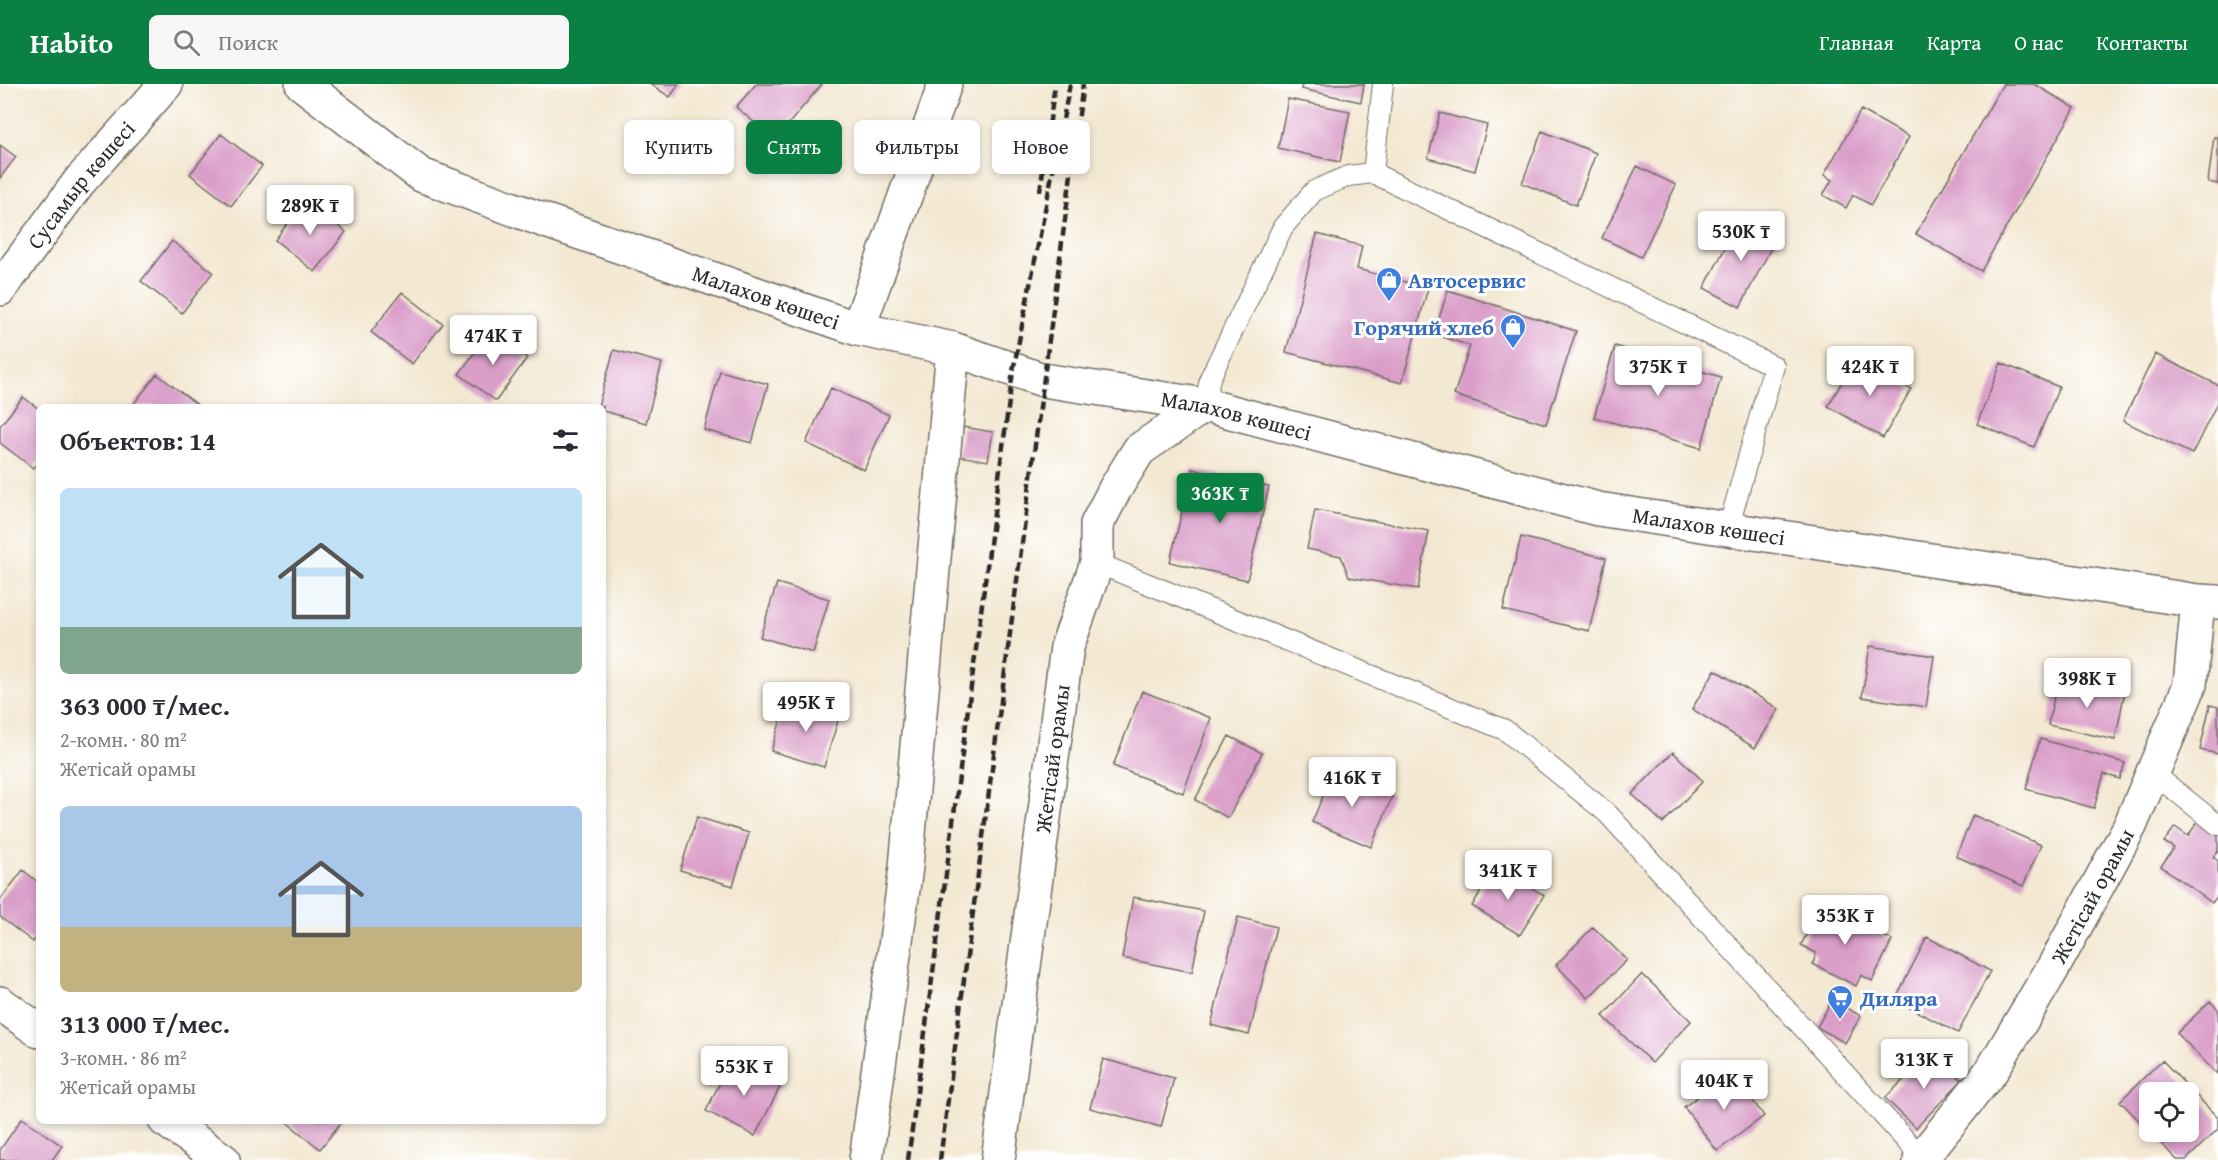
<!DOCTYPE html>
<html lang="ru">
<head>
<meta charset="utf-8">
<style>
  body { margin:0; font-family:"Gentium Book Plus",serif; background:#f7f7f7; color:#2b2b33; height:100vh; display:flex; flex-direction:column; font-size:22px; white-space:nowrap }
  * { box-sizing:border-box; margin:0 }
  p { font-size:20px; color:#7c7c81 }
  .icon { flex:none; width:33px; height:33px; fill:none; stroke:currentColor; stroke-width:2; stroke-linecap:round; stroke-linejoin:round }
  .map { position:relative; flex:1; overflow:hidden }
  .details { position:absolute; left:36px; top:320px; width:570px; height:720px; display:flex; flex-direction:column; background:#fff; border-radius:9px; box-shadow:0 3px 9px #0003 }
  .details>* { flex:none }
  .banner { position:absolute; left:624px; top:36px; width:570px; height:54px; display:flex; gap:12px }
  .tools { position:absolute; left:2139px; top:998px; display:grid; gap:12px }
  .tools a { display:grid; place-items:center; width:60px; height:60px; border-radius:9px; background:#fff; box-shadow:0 3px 9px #0003; font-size:30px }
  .price { position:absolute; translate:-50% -51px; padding:0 14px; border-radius:6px; background:#fff; color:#222; font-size:20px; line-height:39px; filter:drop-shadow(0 2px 3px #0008) }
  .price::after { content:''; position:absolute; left:50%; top:36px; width:18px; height:14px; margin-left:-9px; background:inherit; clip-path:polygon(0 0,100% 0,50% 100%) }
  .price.active { background:#0b8043; color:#fff }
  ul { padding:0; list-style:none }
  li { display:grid; align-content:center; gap:12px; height:318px; padding:0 24px }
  li span { display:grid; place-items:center; height:186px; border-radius:9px; color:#555 }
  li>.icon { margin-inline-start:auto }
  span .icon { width:108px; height:108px; fill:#fffc; stroke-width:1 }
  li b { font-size:26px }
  h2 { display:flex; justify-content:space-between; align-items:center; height:72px; padding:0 24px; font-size:26px }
  .pill { padding:0 21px; border-radius:9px; background:#fff; box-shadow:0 3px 9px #0003; font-size:21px; line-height:54px }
  .pill.active { background:#0b8043; color:#fff }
  header { display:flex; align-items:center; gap:36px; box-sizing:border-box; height:84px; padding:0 30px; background:#0b8043; color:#fff }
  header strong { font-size:28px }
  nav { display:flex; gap:33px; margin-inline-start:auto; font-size:21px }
  .search { width:420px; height:54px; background:#f7f7f7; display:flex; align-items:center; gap:15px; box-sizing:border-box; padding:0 21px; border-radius:9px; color:#7c7c81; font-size:22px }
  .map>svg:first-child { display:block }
</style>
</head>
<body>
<header>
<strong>Habito</strong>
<div class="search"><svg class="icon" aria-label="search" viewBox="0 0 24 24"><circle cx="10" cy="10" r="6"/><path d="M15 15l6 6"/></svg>Поиск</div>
<nav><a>Главная</a><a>Карта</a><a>О нас</a><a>Контакты</a></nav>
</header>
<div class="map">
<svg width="2218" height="1076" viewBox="0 0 2218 1076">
  <rect width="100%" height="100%" fill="#fff"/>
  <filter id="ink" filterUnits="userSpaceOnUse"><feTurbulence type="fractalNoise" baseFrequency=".0167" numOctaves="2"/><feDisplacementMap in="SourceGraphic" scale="12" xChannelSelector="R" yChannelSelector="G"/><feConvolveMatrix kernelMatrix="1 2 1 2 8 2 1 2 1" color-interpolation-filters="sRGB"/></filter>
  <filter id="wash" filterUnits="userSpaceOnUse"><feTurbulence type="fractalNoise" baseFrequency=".008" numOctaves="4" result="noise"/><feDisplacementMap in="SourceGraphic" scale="24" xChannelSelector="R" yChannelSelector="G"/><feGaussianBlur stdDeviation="1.35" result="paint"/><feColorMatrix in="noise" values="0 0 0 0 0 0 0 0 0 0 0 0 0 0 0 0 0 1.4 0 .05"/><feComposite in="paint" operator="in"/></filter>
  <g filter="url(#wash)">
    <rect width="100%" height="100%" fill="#f3e8d2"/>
    <g id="blocks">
      <path fill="#da9ec9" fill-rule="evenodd" d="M650,0H679L670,13Z
        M756,0H822L775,56L736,23Z
        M1302,0H1364L1361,18L1301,5Z
        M2003,0H2034L2075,24L1981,187L1916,150Z
        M1288,15L1350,27L1340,78L1278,64Z
        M1861,26L1909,53L1871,121L1853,111L1846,124L1823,111L1832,96L1824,91Z
        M1440,29L1487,41L1475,87L1428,74Z
        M1542,47L1596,69L1576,121L1522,99Z
        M221,50L262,82L231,122L190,90Z
        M2214,53H2218V100L2208,98Z
        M0,61L16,73L0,94Z
        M1637,82L1676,101L1641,173L1602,154Z
        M305,116L346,148L315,188L275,156Z
        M1742,132L1778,151L1740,223L1704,204Z
        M1317,150L1362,162L1357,185L1428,204L1402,299L1286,268Z
        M172,157L213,188L182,229L141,197Z
        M1448,206L1576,247L1546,340L1454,311L1470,262L1434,250Z
        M402,208L443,240L412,280L371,248Z
        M490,247L527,274L496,317L459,290Z
        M1615,262L1721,293L1701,364L1594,333Z
        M614,266L662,279L646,339L603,327V322H598Z
        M2155,270L2218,301V317L2192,370L2123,337Z
        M1857,272L1911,305L1883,354L1828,322Z
        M2001,279L2059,303L2034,363L1977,340Z
        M720,287L768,300L752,359L704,346Z
        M157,290L199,322H132Z
        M831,304L889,331L864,386L806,359Z
        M23,313L39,325V377L33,384L0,359V342Z
        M963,343L993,348L988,377L958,372Z
        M1192,385L1269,403L1247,496L1170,478Z
        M1315,426L1429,447L1418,505L1349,493L1341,472L1307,465Z
        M1521,453L1606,474L1589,547L1503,526Z
        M777,499L829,515L813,569L760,553Z
        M1870,562L1934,572L1926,623L1862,613Z
        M1715,586L1779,625L1755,664L1692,625Z
        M2058,594L2125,607L2115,656L2048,641Z
        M1142,607L1211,634L1183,709L1113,682Z
        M788,614L840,630L824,683L771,667Z
        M2210,621L2218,623V670L2200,666Z
        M1229,652L1262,669L1228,734L1195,716Z
        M2040,655L2125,679L2120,695L2104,690L2094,724L2026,705Z
        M1673,668L1703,697L1663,739L1632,710Z
        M1334,686L1393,711L1371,763L1312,738Z
        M1973,731L2041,761L2023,802L1956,772Z
        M697,733L749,749L733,802L680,786Z
        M2199,736L2218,750V767L2213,773L2218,777V811L2212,819L2161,782L2174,764L2164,758L2175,743L2188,752Z
        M1495,783L1544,811L1520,851L1472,822Z
        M23,786L39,799V850L33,858L0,833V816Z
        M1133,813L1204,827L1192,888L1122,874Z
        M1822,820L1892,856L1872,897L1861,891L1856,902L1813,880L1816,869L1801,861Z
        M1238,833L1276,843L1249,951L1211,941Z
        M1593,843L1627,876L1588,914L1556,881Z
        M1927,853L1990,887L1958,949L1895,916Z
        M1642,890L1691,937L1652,979L1603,932Z
        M1832,916L1861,932L1845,959L1817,943Z
        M2210,917L2218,925V991L2177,949Z
        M1932,968L1962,996L1916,1044L1885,1014Z
        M732,974L782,999L755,1052L706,1027Z
        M1103,975L1174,994L1161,1043L1090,1024Z
        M2162,976L2218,1034V1045L2186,1076H2177L2120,1017ZM2150,1008H2188V1047H2150Z
        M1732,988L1764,1032L1717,1067L1684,1023Z
        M22,1034L62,1062L52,1076H0V1066Z
        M284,1036H343L320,1065Z"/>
    </g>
  </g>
  <g filter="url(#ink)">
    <use href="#blocks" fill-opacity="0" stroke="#716d65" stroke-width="1.5"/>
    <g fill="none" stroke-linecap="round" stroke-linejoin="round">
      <defs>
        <path id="lane" d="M1373,89L1774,282L1728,445
          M1205,321L1210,294L1283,143L1314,107L1348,92L1373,89L1383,0
          M1097,479L1505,646L1607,729L1922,1074
          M2153,689L2218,741"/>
        <g id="street">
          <path d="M858,245L945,0"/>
          <path d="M0,919L39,947"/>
          <path d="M165,1036L223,1076"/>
          <path d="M866,1076L906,783L953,265"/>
          <path id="s1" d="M998,1076L1067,563L1097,479V440L1115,405L1139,366L1205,321"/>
          <path id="s2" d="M1920,1076L1992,986L2053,884L2130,742L2190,601L2198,517"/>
        </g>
        <g id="secondary">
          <path id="s3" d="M302,0L421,91L543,136L858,245L953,265L1043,296L1205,321L1598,425L2198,517L2218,518"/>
          <path id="s4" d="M0,205L79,98L166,0"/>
        </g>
      </defs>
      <use href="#lane" stroke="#716d65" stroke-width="22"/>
      <use href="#street" stroke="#716d65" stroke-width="36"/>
      <use href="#secondary" stroke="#716d65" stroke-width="36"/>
      <use href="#lane" stroke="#fff" stroke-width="20"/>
      <use href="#street" stroke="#fff" stroke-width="33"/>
      <use href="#secondary" stroke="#fff" stroke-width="33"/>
      <path stroke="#2b2b2b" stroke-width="4.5" stroke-dasharray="9 4.5" stroke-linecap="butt" d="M1040,107L1055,0
        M908,1076L1013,287L1070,0
        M940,1076L1083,0"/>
    </g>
  </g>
  <defs>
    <symbol id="shop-pin" viewBox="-11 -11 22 30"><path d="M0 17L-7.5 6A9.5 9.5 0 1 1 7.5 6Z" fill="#3f7fe0" stroke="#fff"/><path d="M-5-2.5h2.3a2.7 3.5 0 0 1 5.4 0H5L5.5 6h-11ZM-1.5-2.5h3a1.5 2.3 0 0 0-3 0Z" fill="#fff"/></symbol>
    <symbol id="supermarket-pin" viewBox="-11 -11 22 30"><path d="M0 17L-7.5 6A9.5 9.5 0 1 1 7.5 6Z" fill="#3f7fe0" stroke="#fff"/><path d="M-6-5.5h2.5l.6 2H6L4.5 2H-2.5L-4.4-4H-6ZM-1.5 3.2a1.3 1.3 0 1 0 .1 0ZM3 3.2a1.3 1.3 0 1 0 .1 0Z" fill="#fff"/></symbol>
  </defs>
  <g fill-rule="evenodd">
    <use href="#shop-pin" x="1374" y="181" width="30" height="40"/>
    <use href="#shop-pin" x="1498" y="228" width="30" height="40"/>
    <use href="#supermarket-pin" x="1825" y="899" width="30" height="40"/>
  </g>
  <g text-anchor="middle" stroke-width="6" stroke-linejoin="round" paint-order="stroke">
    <g font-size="22" fill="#2b2b2b" stroke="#fff">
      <text dy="8" stroke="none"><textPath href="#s4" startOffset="132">Сусамыр көшесі</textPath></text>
      <text dy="8" stroke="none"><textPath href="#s3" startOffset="516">Малахов көшесі</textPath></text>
      <text dy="8" stroke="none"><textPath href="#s3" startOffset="1002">Малахов көшесі</textPath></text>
      <text dy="8" stroke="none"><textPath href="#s3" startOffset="1488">Малахов көшесі</textPath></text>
      <text dy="8" stroke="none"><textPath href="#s1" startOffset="405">Жетісай орамы</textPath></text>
      <text dy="8" stroke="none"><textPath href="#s2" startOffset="316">Жетісай орамы</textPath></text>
    </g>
    <g font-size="22" font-weight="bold" fill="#366cbe" stroke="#fff" text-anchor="start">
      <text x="1408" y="204">Автосервис</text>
      <text x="1494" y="251" text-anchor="end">Горячий хлеб</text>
      <text x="1860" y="922">Диляра</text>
    </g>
  </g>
</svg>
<div class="tools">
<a><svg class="icon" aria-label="locate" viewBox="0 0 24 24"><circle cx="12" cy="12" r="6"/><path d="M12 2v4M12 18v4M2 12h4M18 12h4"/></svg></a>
</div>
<b class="price" style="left:310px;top:152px">289K ₸</b>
<b class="price" style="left:1741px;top:178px">530K ₸</b>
<b class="price" style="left:493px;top:282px">474K ₸</b>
<b class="price" style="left:1658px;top:313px">375K ₸</b>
<b class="price" style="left:1870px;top:313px">424K ₸</b>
<b class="price active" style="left:1220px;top:440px">363K ₸</b>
<b class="price" style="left:2087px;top:625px">398K ₸</b>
<b class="price" style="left:806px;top:649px">495K ₸</b>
<b class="price" style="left:1352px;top:724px">416K ₸</b>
<b class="price" style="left:1508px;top:817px">341K ₸</b>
<b class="price" style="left:1845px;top:862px">353K ₸</b>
<b class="price" style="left:1924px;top:1006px">313K ₸</b>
<b class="price" style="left:744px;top:1013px">553K ₸</b>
<b class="price" style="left:1724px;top:1027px">404K ₸</b>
<div class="banner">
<a class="pill">Купить</a>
<a class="pill active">Снять</a>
<a class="pill">Фильтры</a>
<a class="pill">Новое</a>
</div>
<section class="details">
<h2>Объектов: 14<svg class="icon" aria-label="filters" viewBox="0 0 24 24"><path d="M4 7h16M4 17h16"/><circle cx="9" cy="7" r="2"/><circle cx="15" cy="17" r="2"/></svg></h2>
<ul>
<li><span style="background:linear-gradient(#bfe0f5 75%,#7fa58c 0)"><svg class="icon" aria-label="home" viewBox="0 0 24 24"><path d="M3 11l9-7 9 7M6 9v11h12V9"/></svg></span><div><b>363 000 ₸/мес.</b><p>2-комн. · 80 m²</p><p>Жетісай орамы</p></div></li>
<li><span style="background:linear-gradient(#a9c7e8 65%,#c2b280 0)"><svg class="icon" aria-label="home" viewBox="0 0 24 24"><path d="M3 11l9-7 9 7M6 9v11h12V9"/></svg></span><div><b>313 000 ₸/мес.</b><p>3-комн. · 86 m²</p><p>Жетісай орамы</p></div></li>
</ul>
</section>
</div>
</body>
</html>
